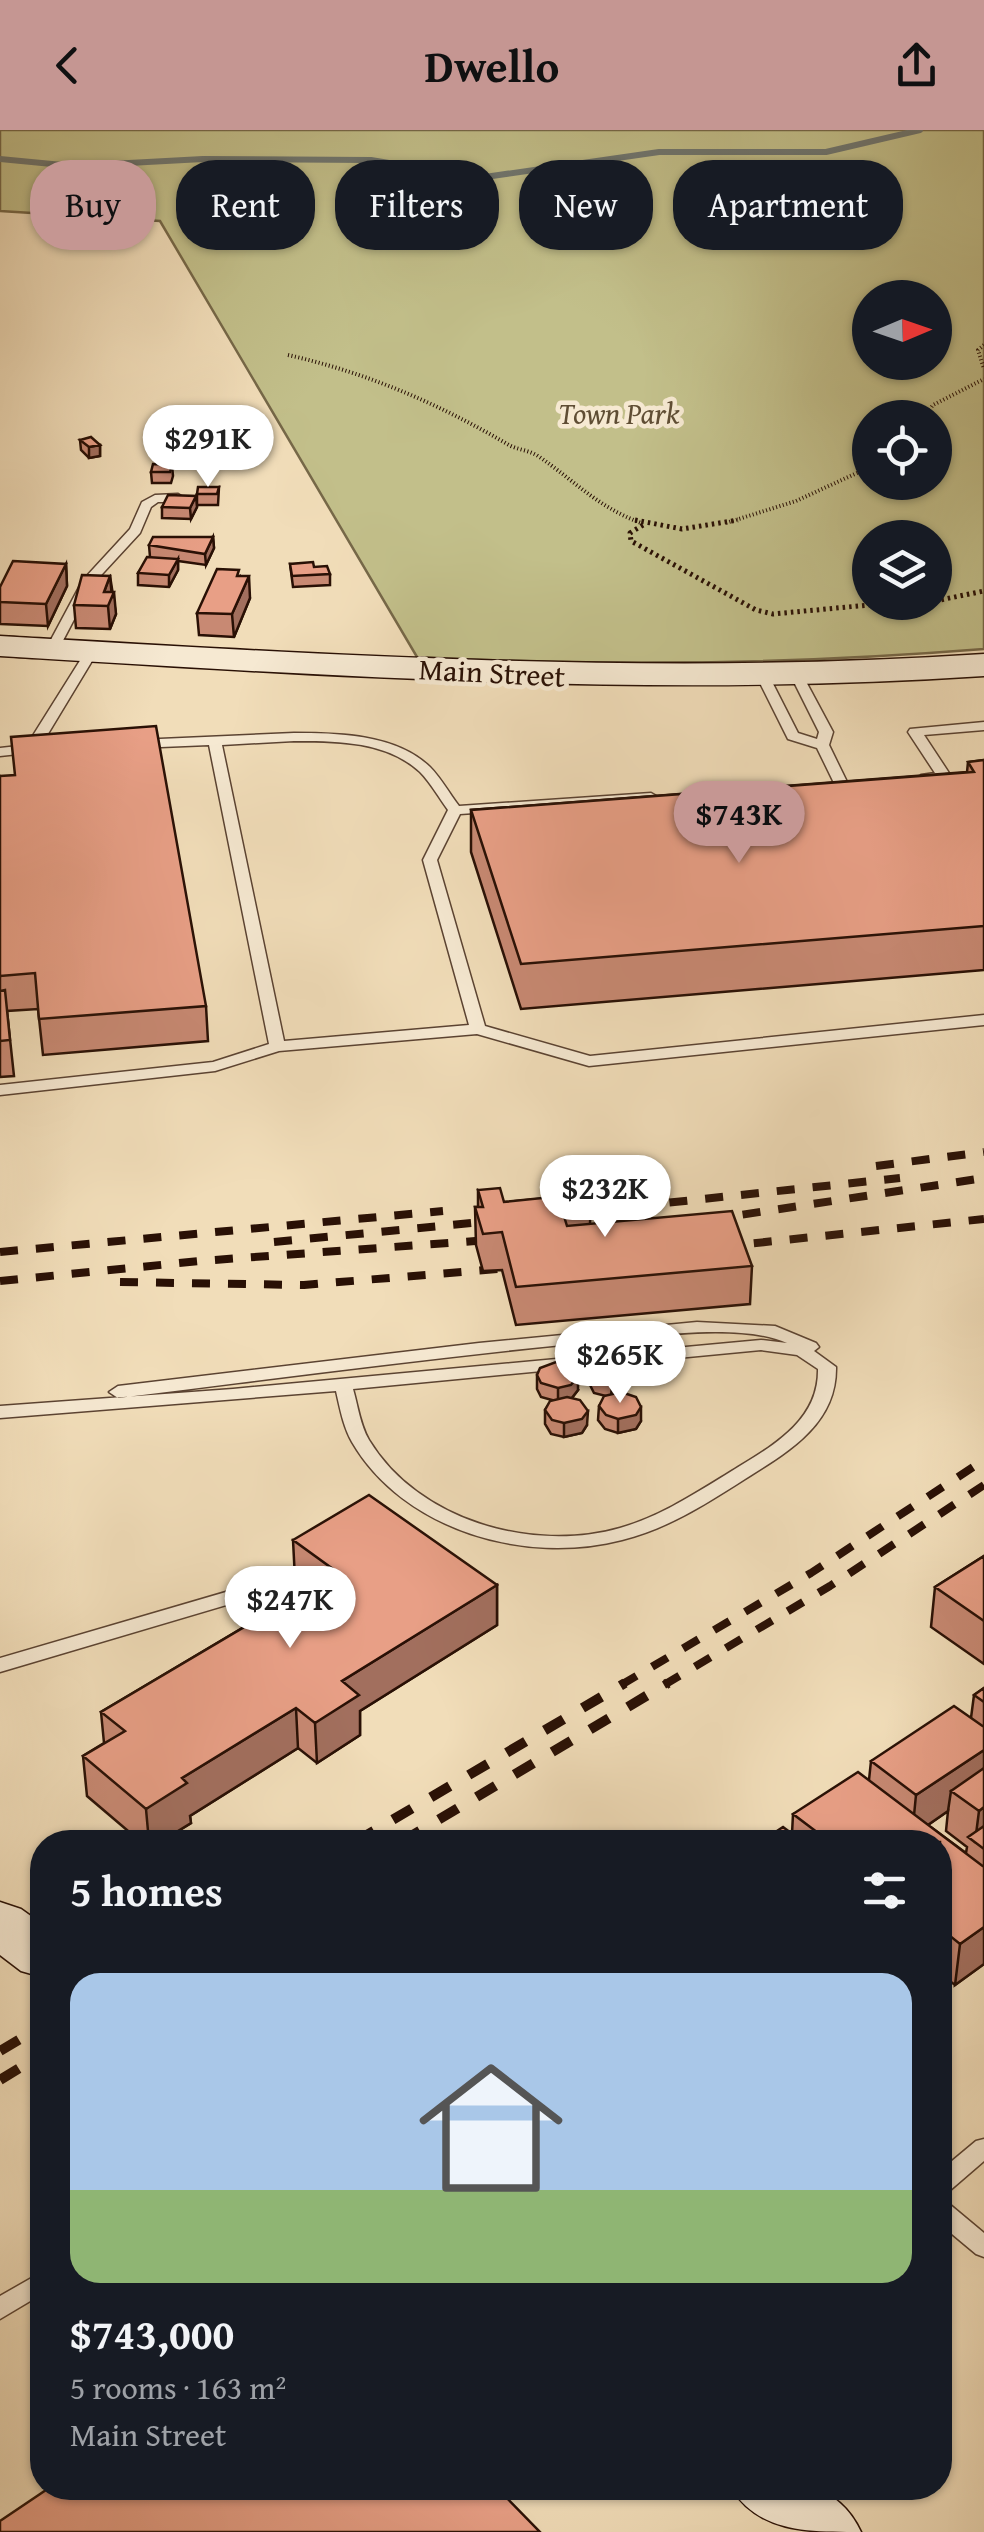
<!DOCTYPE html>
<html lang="en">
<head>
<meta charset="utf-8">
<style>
  body { margin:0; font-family:"Gentium Book Plus",serif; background:#20242c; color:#f1f3f6; height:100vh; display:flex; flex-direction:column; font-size:38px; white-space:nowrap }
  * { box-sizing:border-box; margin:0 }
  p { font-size:32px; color:#9ea1a6 }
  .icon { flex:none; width:55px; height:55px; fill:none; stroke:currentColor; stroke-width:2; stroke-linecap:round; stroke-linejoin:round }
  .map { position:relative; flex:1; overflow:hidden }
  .drawer { position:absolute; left:30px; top:1700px; width:922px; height:670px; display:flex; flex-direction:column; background:#171b24; border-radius:40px; box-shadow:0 2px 8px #0004 }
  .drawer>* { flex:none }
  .banner { position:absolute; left:30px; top:30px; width:925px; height:90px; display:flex; gap:20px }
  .needle { width:65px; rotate:88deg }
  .buttons { position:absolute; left:852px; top:150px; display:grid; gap:20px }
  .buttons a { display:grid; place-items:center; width:100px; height:100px; border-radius:50%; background:#171b24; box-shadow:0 2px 8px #0004; font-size:50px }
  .price { position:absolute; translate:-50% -85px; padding:0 22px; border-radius:35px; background:#fff; color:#222; font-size:32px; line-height:65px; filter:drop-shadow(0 2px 5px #0008) }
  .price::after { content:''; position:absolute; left:50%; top:60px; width:30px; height:22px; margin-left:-15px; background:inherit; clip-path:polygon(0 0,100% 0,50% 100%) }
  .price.on { background:#c59692; color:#111 }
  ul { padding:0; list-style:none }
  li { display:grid; align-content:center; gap:20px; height:530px; padding:0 40px }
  li span { display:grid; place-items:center; height:310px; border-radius:30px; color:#555 }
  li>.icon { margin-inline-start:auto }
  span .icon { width:180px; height:180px; fill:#fffc; stroke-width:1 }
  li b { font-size:42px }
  h2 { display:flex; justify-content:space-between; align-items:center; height:120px; padding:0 40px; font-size:42px }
  .pill { padding:0 35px; border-radius:40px; background:#171b24; box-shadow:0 2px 8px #0004; font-size:35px; line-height:90px }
  .pill.on { background:#c59692; color:#111 }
  header { display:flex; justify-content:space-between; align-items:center; height:130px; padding:0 40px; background:#c59692; color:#111; font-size:45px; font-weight:600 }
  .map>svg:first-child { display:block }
</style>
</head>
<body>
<header><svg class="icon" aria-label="back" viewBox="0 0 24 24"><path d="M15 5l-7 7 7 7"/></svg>Dwello<svg class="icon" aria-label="share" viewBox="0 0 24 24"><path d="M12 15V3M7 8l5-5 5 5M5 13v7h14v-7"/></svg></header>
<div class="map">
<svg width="984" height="2402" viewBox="0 0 984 2402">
  <rect width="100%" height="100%" fill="#f1ddb9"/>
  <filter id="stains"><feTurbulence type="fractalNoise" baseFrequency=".002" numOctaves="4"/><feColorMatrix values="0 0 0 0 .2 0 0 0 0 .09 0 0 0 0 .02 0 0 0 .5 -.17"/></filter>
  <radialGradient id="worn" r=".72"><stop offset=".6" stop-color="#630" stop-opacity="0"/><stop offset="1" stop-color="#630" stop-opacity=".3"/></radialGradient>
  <path fill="#c2bf8a" stroke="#766848" stroke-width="2.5" fill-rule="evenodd" d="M0,0H984V519C795,534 607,537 417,527L160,91L0,81ZM870,168H935V232H870ZM870,288H935V352H870ZM870,408H935V472H870Z"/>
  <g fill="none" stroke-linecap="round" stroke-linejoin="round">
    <path stroke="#6f7670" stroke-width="6" d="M0,29L73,36L203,29L371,30L478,48L659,22H826L920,0"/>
    <defs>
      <path id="service" d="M155,365L178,364L184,368L178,372H158L151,377L140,403L92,455L57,522H47L46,519L83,450L130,399L142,372Z
        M92,517L98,521L37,622L0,626V618L27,615L86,521Z
        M797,542L803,546L833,602L829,615L848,654L846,657H836L817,618L788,609L757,547L758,544H768L798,603L817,609L819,602L791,546Z
        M984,592V600L924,605L951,646L944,650L921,651V645L935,643L908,602L910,599Z
        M294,603C338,603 396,604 430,637C441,648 449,663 459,676L651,663L658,667L651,671L460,684L437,730L485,896L590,926L984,885V895L589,936L477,904L279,921L215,941L0,965V955L213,932L269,914L209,615L137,618L130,614L137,610ZM294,611C336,611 387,611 420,642C431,653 439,668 448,680L423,730L469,895L284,911L222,615Z
        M697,1192L775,1196L816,1213L819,1217L814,1221L836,1237C837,1294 788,1322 745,1349C706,1374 667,1399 622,1410C526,1435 404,1401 352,1312C343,1296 340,1278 336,1261L0,1288V1276L233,1259L761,1210L787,1213C739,1191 636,1208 582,1213C427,1228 273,1249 118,1268L109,1262L118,1256L479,1213ZM761,1220L797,1225L818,1239C819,1290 774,1315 735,1339C699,1361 662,1386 620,1398C533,1423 418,1391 369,1310C360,1295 358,1276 353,1259Z
        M277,1447L284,1448L287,1453L284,1458L0,1542V1528Z
        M984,2009V2031L948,2062L940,2064V2041L976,2011Z
        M940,2070L948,2073L984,2103V2127L976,2124L940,2094Z
        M42,2142V2164L0,2189V2166Z"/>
      <path id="secondary" d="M0,506C329,525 655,546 984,524V546C655,568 329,546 0,526Z
        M0,1772L21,1779L42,1794V1847L21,1841L0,1825Z
        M731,2358C786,2354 834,2345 861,2402C805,2402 759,2402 731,2358Z"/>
    </defs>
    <use href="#service" stroke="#5b4332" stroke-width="3"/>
    <use href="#secondary" stroke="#291005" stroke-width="3"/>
    <path stroke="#291005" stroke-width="4" stroke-dasharray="1 2.5" stroke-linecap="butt" d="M984,215L978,220L984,239
      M288,225C368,243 439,274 509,315C518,320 529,320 538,326C575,351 596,376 641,393
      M923,288L933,275L984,249
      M726,393L796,371L870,337"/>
    <path stroke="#291005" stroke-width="5" stroke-dasharray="2.5 4" stroke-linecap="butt" d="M635,390L682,399L738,390
      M643,395L630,403L631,411L756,480L773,484L901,472
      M935,471L984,461"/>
    <use href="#service" fill="#f6e9d2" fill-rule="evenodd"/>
    <use href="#secondary" fill="#f6e9d2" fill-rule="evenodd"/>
    <path stroke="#291005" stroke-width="8" stroke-dasharray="18 18" stroke-linecap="butt" d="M876,1036L984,1022
      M562,1084L900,1048
      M707,1090L984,1048
      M274,1112L503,1090
      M718,1117L984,1089
      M0,1122L443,1081
      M0,1151L200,1131L503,1109
      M120,1152L304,1155L509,1138
      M621,1555L811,1443L984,1330
      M664,1555L830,1456L984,1355"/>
    <path stroke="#291005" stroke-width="10" stroke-dasharray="22 22" stroke-linecap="butt" d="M355,1712L625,1553
      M401,1712L668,1553
      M0,1921L42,1896
      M0,1950L42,1924"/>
  </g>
  <path fill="#c88973" stroke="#291005" stroke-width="2.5" fill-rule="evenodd" d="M80,310L100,315V326L89,328L81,320Z
    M172,335L173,346L171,353H152L151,342Z
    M219,357L218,375H197V364Z
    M196,366L197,377L191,389L162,388V377Z
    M213,407L214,418L206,435L178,431V440L169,457L138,455V443L150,427L149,415Z
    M66,434L67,456L48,496L0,494V457Z
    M290,434L314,437L330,444V455L293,457Z
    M110,446L116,484L110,499L76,498L74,475Z
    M240,446L250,468L234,507L199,505L197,483Z
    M984,630V840L521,879L471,722V680L967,642L968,632Z
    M0,646L206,876L208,911L43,925L38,879L7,881L14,946L0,947Z
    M549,1051L591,1070L590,1094L752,1136L750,1174L516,1195L502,1140L483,1141L476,1115L475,1077H478V1060L504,1072L548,1068Z
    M632,1240L631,1254L625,1263L641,1291L636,1299L618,1303L605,1299L598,1290L599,1276L606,1266L594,1263L590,1255V1241Z
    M537,1245L578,1260L572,1268L587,1295L582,1303L564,1307L551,1304L545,1294V1280L552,1270L541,1267L537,1259Z
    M293,1410L497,1455V1495L360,1581V1605L317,1633L298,1618L190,1686L191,1693L160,1712H141L87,1666L83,1626L104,1613L101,1582L308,1459L295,1449Z
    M984,1426V1534L931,1497L935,1457Z
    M984,1558V1834L955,1855L942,1845L940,1865V1712H760L792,1704L793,1684L869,1650L871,1631L971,1588L974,1565ZM948,1681L946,1701L967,1717L966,1723L928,1695Z"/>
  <path fill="#a26f5e" stroke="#291005" stroke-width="2.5" d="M100,315V326L89,328V317Z
    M196,366L197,377L191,389L190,378Z
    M213,407L214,418L206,435L205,424Z
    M178,429V440L169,457V445Z
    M66,434L67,456L48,496L46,474Z
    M110,446L112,468L114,462L116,484L110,499L108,476L104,462Z
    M249,446L250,468L234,507L232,484Z
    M632,1240L631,1254L624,1264L611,1268L612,1254Z
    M578,1246V1260L571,1269L558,1272V1258Z
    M641,1277V1291L636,1299L618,1303V1289Z
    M588,1281L587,1295L582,1303L564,1307V1293Z
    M497,1455V1495L360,1581V1605L317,1633L315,1593L342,1551Z
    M296,1578L298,1618L190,1686L191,1693L160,1712H149L146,1679L182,1648Z
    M984,1620V1657L951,1661L948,1681L912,1706L916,1665Z
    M984,1677V1714L975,1712L979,1681Z
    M984,1797V1834L955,1855L960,1814Z
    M945,1824L940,1865V1828Z"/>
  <path fill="#e89f86" stroke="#291005" stroke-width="2.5" d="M91,307L100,315L89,317L80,310Z
    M153,334L172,335L170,342H151Z
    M198,357H219L217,364H197Z
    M168,365L196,366L190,378L162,377Z
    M153,407H213L205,424L149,415Z
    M147,427L178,429L169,445L138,443Z
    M13,431L66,434L46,474L0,472V457Z
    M313,432L314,437L327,436L330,444L292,446L290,434Z
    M217,439L239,440L237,446H249L232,484L197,483Z
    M82,445L110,446L104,462H114L108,476L74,475Z
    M156,596L206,876L39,889L35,843L0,846V646L15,645L11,607Z
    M984,630V796L521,834L471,680L974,642L968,632Z
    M5,860L10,910L0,911V861Z
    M584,1048L591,1070L560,1073L567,1096L732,1081L752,1136L516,1157L502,1102L483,1104L475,1077H483L478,1060L500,1058L504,1072L553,1067L549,1051Z
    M612,1228L626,1232L632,1240L624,1251L612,1254L595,1249L590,1241L597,1231Z
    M556,1232L573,1237L578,1246L571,1255L558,1258L541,1253L537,1245L540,1238Z
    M621,1262L636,1267L641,1277L636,1285L618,1289L606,1285L599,1276L604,1266Z
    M567,1267L580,1270L588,1281L582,1289L564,1293L552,1290L545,1280L550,1271Z
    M369,1365L497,1455L342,1551L359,1565L315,1593L296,1578L182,1648L187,1653L146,1679L83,1626L125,1601L101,1582L337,1442L293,1410Z
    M984,1426V1491L935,1457Z
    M984,1558V1572L974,1565Z
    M954,1576L984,1597V1620L916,1665L871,1631Z
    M984,1638V1677L979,1681L951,1661Z
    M858,1642L984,1737V1797L960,1814L940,1798V1712H830L793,1684Z
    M984,1696V1719L968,1707Z
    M783,1697L803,1712H760Z
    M49,2358H497L540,2402H0V2391Z"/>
  <g text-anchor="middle" stroke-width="9" stroke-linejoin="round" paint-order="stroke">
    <g font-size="30" font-style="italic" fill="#5f4d34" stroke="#f6e9d2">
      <text x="619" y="294">Town Park</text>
    </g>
    <g font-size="30" fill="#291005" stroke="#f6e9d2">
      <text transform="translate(492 543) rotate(3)" y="10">Main Street</text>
    </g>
  </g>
  <rect width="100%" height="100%" filter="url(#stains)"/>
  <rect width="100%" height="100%" fill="url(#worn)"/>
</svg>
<div class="buttons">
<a><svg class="needle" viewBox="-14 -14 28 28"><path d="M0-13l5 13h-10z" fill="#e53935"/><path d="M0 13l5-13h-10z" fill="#9ea1a6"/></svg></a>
<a><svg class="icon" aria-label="locate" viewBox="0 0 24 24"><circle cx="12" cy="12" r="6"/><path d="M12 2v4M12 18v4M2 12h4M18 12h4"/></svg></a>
<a><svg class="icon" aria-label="layers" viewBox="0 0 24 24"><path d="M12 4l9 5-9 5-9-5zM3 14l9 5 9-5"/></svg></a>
</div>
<b class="price" style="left:208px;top:360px">$291K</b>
<b class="price on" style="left:739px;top:736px">$743K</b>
<b class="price" style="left:605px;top:1110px">$232K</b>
<b class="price" style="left:620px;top:1276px">$265K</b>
<b class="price" style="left:290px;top:1521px">$247K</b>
<div class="banner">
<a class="pill on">Buy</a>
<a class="pill">Rent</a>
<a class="pill">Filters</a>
<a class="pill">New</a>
<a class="pill">Apartment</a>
</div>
<section class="drawer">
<h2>5 homes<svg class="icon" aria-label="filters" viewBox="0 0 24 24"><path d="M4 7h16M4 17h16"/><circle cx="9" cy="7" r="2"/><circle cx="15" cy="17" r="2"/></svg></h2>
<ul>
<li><span style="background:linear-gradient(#a9c7e8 70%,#8fb573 0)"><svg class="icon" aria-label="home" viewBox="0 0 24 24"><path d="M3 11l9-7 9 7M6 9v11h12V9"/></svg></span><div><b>$743,000</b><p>5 rooms · 163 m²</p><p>Main Street</p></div></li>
</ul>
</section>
</div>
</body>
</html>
